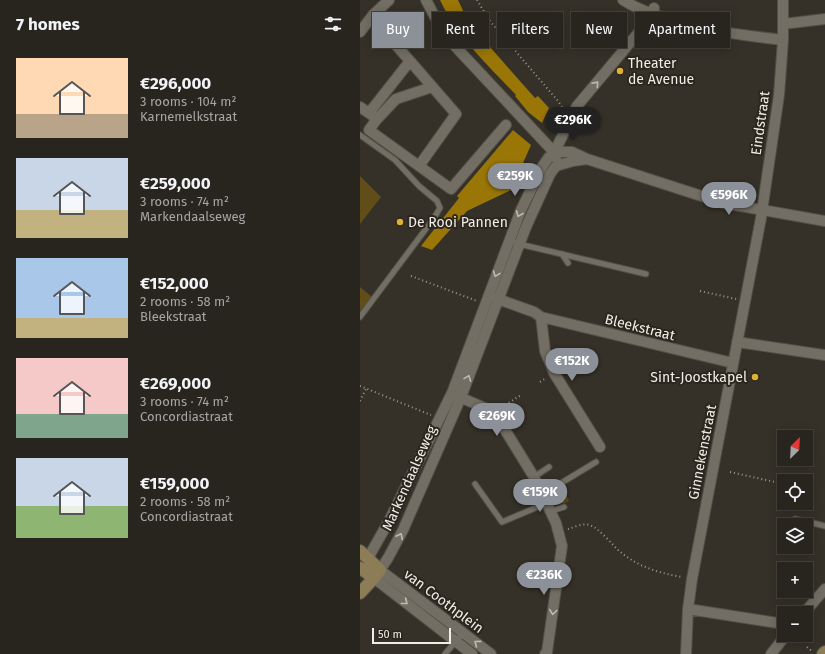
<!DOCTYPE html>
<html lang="en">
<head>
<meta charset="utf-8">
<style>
  body { margin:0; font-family:"Fira Sans",sans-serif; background:#302d27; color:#f1f3f6; height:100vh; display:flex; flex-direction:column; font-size:15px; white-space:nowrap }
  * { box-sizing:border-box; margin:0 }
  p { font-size:13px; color:#a5a5a4 }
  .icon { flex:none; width:22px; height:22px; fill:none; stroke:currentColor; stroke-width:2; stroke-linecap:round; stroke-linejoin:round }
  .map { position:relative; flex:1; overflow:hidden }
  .sheet { display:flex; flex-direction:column; background:#28251e; width:360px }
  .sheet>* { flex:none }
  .guide { position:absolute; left:12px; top:12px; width:380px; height:36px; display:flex; gap:8px }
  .needle { width:26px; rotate:24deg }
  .fabs { position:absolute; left:417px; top:430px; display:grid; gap:8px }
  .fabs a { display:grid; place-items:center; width:36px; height:36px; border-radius:0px; background:#28251e; box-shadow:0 2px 10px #0003,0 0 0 1px #44423c; font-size:20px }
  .scale { position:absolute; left:12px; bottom:10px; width:79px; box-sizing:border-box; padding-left:4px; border:2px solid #f0eee8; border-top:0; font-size:11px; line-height:14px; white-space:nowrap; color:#f0eee8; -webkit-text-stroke:3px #2b271e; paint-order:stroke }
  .price { position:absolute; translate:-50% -34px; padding:0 9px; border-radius:14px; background:#8c9099; color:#fff; font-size:13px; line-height:26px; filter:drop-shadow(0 1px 2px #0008) }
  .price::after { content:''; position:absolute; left:50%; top:24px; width:12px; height:9px; margin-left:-6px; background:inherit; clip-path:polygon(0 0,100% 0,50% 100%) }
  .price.current { background:#222; color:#fff }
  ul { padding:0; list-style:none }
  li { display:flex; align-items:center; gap:12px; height:100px; padding:0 16px }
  li span { display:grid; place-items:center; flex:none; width:112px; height:80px; border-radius:0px; color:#555 }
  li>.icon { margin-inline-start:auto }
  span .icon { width:48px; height:48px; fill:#fffc; stroke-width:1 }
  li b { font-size:17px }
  h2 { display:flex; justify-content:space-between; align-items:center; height:48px; padding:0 16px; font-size:17px }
  .chip { padding:0 14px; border-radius:0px; background:#28251e; box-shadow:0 2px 10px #0003,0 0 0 1px #44423c; font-size:14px; line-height:36px }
  .chip.current { background:#8c9099; color:#fff }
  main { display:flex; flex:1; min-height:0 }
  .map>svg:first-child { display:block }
</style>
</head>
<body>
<main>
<section class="sheet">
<h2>7 homes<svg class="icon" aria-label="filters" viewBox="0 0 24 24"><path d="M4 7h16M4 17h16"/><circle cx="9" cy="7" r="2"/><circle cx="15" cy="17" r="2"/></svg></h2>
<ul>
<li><span style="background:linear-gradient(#ffd9b3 70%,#b9a48a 0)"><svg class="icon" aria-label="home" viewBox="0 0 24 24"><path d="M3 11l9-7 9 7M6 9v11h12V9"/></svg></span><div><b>€296,000</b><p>3 rooms · 104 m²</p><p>Karnemelkstraat</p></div></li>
<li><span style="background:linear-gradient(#c9d6e8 65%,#c2b280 0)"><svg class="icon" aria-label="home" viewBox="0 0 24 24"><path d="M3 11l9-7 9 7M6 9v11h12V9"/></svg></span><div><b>€259,000</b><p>3 rooms · 74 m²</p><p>Markendaalseweg</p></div></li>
<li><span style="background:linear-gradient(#a9c7e8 75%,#c2b280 0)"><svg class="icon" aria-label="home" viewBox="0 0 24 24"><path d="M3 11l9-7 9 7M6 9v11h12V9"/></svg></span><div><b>€152,000</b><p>2 rooms · 58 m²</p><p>Bleekstraat</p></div></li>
<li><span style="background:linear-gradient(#f6c9c9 70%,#7fa58c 0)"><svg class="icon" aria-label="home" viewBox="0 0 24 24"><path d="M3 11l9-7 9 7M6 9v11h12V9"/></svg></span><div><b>€269,000</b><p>3 rooms · 74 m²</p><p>Concordiastraat</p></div></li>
<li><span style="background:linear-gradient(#c9d6e8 60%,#8fb573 0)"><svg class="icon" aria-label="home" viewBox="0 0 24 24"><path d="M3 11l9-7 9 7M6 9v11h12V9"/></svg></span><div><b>€159,000</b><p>2 rooms · 58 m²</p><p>Concordiastraat</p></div></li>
</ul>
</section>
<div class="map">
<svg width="465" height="654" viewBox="0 0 465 654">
  <rect width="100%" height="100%" fill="#353128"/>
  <path fill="#604d18" d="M0,176L21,197L0,224Z
    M0,287L12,297L0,311Z
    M202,485L209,501L203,504L196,489Z"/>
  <path fill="#997606" d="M80,0H98L106,17L115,30L175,98L178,96L189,108L182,123L168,112L155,96L156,95C128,65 97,37 80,0Z
    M153,130L171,145L151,190L107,211L72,250L61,246L99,198L97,196Z"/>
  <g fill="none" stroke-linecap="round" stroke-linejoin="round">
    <defs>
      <path id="lane" d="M0,135L35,160L59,186L77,201L80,208L74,218L0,317
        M149,240L159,244L286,274
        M202,254L208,263
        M174,477L189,467
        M115,484L142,522L187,503
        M183,494L236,462
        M191,511L204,507
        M435,519L461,525L465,526
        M85,654L103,633"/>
      <path id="street" d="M66,0L77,21L93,44L192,150L196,158
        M263,0C274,7 286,12 299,16C339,30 381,35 423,40
        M423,24L465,19
        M0,32L13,15L29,0
        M0,107L9,113L50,61L27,35
        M9,113L17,119L9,130L59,166L96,114L50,61
        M17,119L36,99L72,87
        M194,153L217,106L289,20L294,8
        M59,166L91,189L146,125
        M132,297L174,312L181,317L373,363
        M181,317L185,351L194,373L240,447
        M377,342L465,355
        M95,395L134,412L174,477L196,523L202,546L187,652L185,654
        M8,558L29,521L92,393L161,210L182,167L189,157L198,152H212L227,159L363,203L465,221
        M14,578L112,654
        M328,609L424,624
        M444,613L465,589
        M131,654L20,570L28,558L43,530L101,397L166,227L190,174L196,166L213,161L227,159
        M326,654L328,609L332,579L401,218L419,95L423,40V0
        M411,654L426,635"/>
      <path id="secondary" d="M0,551L20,570L14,578L0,593
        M0,568L14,578
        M463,654L465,652"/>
    </defs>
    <use href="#lane" stroke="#535048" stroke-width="7"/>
    <use href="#street" stroke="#535048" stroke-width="12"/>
    <use href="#secondary" stroke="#535048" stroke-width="14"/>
    <path stroke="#9b9890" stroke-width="2" stroke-dasharray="1 3" stroke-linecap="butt" d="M117,0L129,20L198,101L204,110
      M51,276L117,301
      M340,291L376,299
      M180,382L186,378
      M0,386L71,415
      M0,401L6,389
      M142,407L161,395
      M370,472L424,484
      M446,488H448
      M208,529C215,527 224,522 232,526C238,528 252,544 257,549C276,566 298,573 322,577
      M418,614L420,605
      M447,647L453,652"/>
    <use href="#lane" stroke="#726e63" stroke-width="5"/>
    <use href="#street" stroke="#726e63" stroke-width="10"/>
    <use href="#secondary" stroke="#8c7d57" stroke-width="12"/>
  </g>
  <defs><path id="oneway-chevron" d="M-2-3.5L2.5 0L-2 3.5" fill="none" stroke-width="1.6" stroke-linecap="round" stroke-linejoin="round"/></defs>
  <g stroke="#bebbb3">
    <use href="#oneway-chevron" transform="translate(236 84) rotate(-49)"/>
    <use href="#oneway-chevron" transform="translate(159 214) rotate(112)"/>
    <use href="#oneway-chevron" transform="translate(136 274) rotate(111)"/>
    <use href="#oneway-chevron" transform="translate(108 378) rotate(-69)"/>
    <use href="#oneway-chevron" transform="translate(40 536) rotate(-64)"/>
    <use href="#oneway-chevron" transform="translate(45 602) rotate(38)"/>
    <use href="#oneway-chevron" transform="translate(193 612) rotate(98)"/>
    <use href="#oneway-chevron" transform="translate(117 643) rotate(-143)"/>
  </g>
  <g fill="#deb133" stroke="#2b271e" stroke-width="1.5">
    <circle cx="260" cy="71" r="4"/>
    <circle cx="40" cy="222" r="4"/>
    <circle cx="395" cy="377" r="4"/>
  </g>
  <g text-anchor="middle" stroke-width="4" stroke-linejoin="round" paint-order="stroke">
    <g font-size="14" fill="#f0eee8" stroke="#2b271e" text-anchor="start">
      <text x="268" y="68">Theater<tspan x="268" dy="16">de Avenue</tspan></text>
      <text x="48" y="227">De Rooi Pannen</text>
      <text x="387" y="382" text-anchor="end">Sint-Joostkapel</text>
    </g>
    <g font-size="14" fill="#f0eee8" stroke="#2b271e">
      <text transform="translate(400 123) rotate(-82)" y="5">Eindstraat</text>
      <text transform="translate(280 327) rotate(14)" y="5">Bleekstraat</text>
      <text transform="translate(342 452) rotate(-79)" y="5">Ginnekenstraat</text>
      <text transform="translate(49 478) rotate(-66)" y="5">Markendaalseweg</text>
      <text transform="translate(84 601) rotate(37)" y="5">van Coothplein</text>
    </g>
  </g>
</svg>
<div class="fabs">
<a><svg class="needle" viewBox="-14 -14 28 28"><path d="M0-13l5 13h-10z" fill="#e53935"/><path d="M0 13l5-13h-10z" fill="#a5a5a4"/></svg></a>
<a><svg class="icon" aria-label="locate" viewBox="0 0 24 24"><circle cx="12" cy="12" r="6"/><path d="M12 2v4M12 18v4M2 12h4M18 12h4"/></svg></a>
<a><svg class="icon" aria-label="layers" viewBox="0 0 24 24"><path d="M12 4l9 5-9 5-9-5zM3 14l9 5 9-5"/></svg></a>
<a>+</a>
<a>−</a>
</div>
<div class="scale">50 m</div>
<b class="price current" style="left:213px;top:141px">€296K</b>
<b class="price" style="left:155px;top:197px">€259K</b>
<b class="price" style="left:369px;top:216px">€596K</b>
<b class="price" style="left:212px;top:382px">€152K</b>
<b class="price" style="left:137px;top:437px">€269K</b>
<b class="price" style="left:180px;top:513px">€159K</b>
<b class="price" style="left:184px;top:596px">€236K</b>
<div class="guide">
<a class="chip current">Buy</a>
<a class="chip">Rent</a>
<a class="chip">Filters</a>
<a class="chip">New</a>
<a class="chip">Apartment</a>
</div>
</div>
</main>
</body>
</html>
